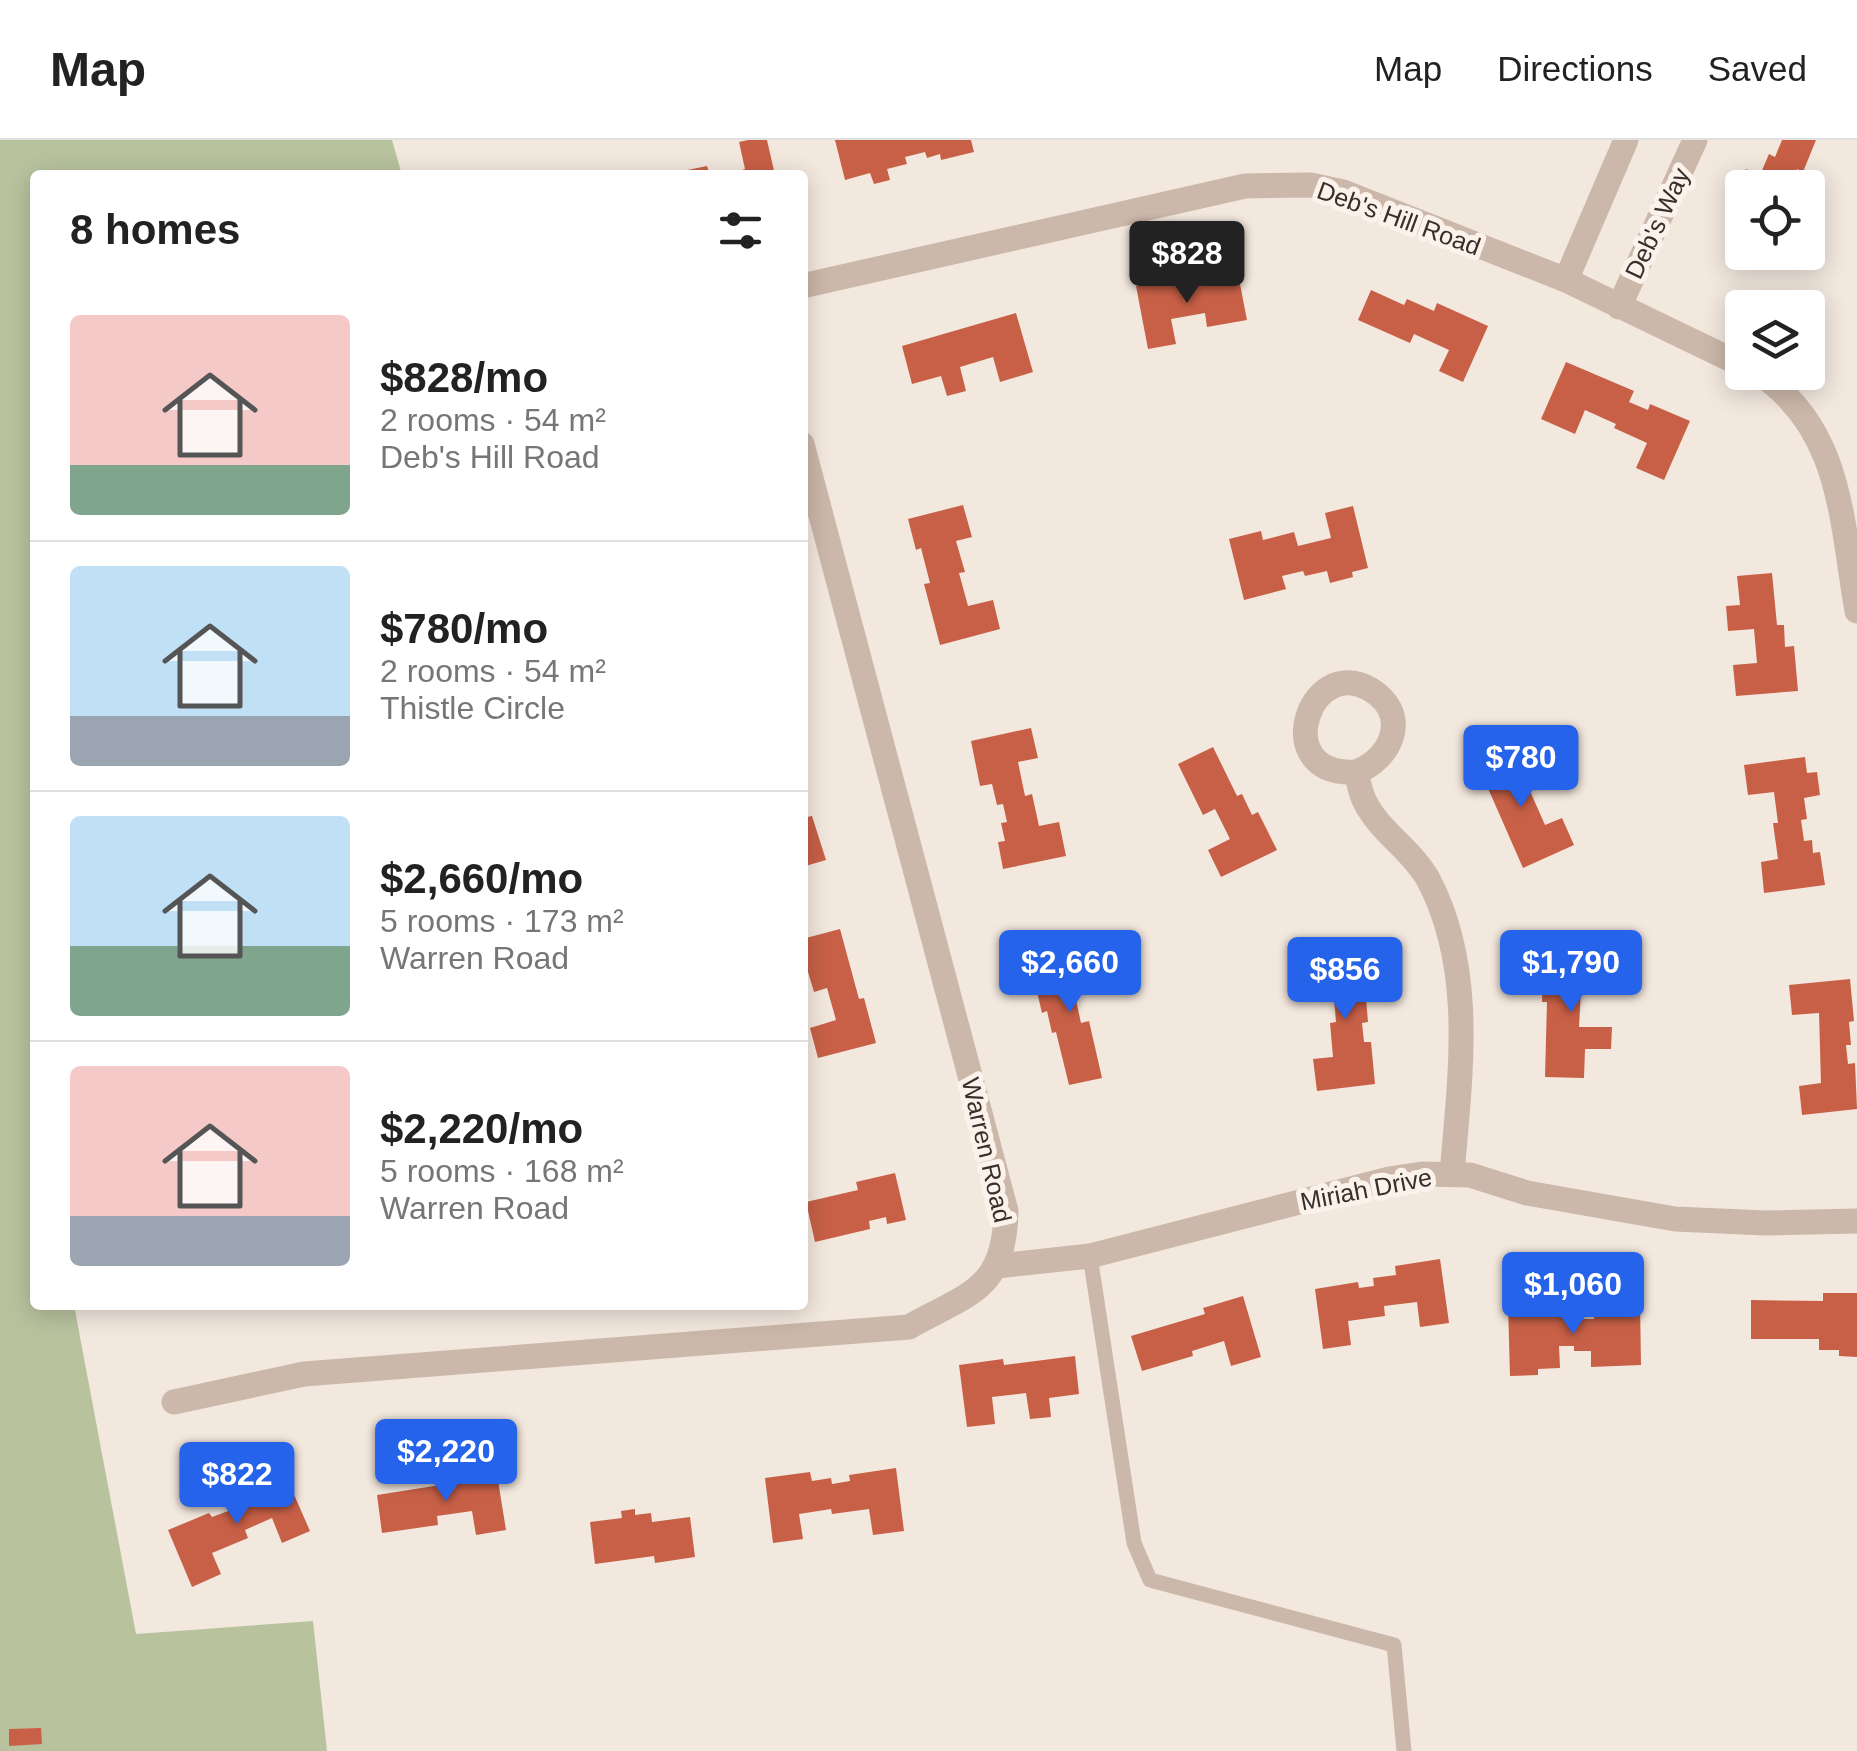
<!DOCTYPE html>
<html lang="en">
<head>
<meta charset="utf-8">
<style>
  body { margin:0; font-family:Arial,sans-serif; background:#f2f2f2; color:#222; height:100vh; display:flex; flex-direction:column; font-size:38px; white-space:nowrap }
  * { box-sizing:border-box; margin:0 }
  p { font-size:32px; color:#767676 }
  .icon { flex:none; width:55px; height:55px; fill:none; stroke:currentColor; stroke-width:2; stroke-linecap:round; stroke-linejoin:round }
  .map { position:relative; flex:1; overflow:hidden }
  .panel { position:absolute; left:30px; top:30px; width:778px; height:1140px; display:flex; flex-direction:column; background:#fff; border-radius:10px; box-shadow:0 5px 25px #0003 }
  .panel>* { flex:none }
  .tools { position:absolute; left:1725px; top:30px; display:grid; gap:20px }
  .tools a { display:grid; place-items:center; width:100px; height:100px; border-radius:10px; background:#fff; box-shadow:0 5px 25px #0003; font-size:50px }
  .price { position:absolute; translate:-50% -85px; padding:0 22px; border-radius:10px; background:#2563eb; color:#fff; font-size:32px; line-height:65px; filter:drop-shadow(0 2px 5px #0008) }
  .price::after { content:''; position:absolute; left:50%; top:60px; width:30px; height:22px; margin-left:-15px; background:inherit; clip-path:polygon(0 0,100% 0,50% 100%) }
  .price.on { background:#222; color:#fff }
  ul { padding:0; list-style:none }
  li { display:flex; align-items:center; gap:30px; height:250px; padding:0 40px }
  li+li { border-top:2px solid #e0e0e0 }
  li span { display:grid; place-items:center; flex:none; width:280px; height:200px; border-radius:10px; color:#555 }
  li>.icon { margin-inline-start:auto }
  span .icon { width:120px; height:120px; fill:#fffc; stroke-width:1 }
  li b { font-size:42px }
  h2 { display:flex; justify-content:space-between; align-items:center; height:120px; padding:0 40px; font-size:42px }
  header { display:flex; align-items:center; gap:60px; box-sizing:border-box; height:140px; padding:0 50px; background:#fff; border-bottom:2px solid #e0e0e0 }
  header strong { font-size:48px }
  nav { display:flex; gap:55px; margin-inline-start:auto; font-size:35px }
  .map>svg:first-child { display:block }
</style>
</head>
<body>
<header>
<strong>Map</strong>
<nav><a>Map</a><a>Directions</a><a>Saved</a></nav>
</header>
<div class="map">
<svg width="1857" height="1611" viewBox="0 0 1857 1611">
  <rect width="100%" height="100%" fill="#f3e8de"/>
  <path fill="#b8c39e" d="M0,0H392L402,35H35V1165H74L136,1494L313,1481L327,1611H0Z"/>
  <path fill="#c86047" d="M748,0H767L775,35H726L745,29L739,2Z
    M835,0H971L974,12L941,20L940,14L927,18L925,12L905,17L907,24L887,29L890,40L874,44L870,33L845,40Z
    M1782,0H1816L1803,32L1797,29L1791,42L1804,48H1742V57L1736,54L1746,29L1760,35L1769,14L1775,17Z
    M707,26L710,35H674L673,33Z
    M1179,138L1180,144L1201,140V146L1239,139L1247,180L1207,187L1205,173L1171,179L1176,204L1148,209L1136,146Z
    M1371,150L1404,165L1407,159L1434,171L1437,163L1488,186L1463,242L1439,231L1449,210L1414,194L1410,203L1358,180Z
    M1016,173L1033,232L1000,242L993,217L960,227L966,251L947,256L941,236L912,244L902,206Z
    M1566,222L1634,251L1629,262L1648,270L1650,264L1690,281L1664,340L1636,328L1647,303L1614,288L1616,284L1585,270L1575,294L1541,279Z
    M963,365L972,397L956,401L965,432L959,433L968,466L993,460L1000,489L940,505L924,444L930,443L921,408L916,410L908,379Z
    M1353,366L1368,428L1352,432L1353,437L1330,443L1327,431L1305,436L1303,431L1282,436L1286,449L1244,460L1229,399L1261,391L1263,400L1294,392L1298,406L1331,398L1325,373Z
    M1772,433L1777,485H1784L1785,507L1794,506L1798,551L1736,556L1733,525L1757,523L1754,489L1728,491L1726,466L1740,465L1737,436Z
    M1031,588L1038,618L1018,622L1025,656L1032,654L1039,686L1059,682L1066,716L1003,729L998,702L1005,701L1001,683L1007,682L1003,664L997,665L992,644L980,646L971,601Z
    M1510,606L1545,685L1562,678L1574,705L1523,728L1476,621Z
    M1213,607L1237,656L1242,654L1252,675L1258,672L1277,710L1221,737L1208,710L1230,699L1215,669L1203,675L1178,624Z
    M1805,617L1807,633L1817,632L1820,655L1804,658L1807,679L1801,680L1804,701L1812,700L1813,713L1820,712L1825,745L1764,753L1761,722L1778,719L1773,683H1778L1774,652L1748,655L1744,625Z
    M812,676L826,720L802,727V678Z
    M840,789L859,859L864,858L876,903L818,918L810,888L836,880L827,848L814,852L802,812V799Z
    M1366,815L1371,858H1366L1368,882L1362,883L1364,902H1371L1375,944L1317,951L1313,919L1333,917L1330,883L1336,882L1333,845L1307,848L1305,821Z
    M1092,816L1098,845L1074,851L1081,883L1089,881L1102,938L1069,945L1056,892L1052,893L1047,871L1042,873L1032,830Z
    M1543,819L1606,820L1605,852L1581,851L1579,887H1612L1611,909H1585L1584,938L1545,937L1547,862H1542Z
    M1850,839L1854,881L1849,882L1851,905H1846L1848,924L1855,923L1857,969L1802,975L1799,946L1821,943L1819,873L1792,875L1789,845Z
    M895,1033L906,1080L887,1084L886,1077L869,1081L870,1089L815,1102L806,1062L858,1050L856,1042Z
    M1440,1119L1449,1183L1420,1187L1417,1162L1384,1166L1385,1176L1348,1181L1351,1205L1323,1209L1315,1149L1358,1142L1359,1148L1374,1146L1373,1138L1396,1135L1395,1126Z
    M1823,1153H1857V1217L1839,1216V1210H1819V1199H1751V1160L1823,1161Z
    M1243,1156L1261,1217L1231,1226L1224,1201L1192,1211L1193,1216L1142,1231L1131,1196L1205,1174L1203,1168Z
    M1640,1162L1641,1225L1591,1227V1211H1574V1206H1559L1560,1228L1538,1229V1235L1510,1236L1508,1164L1552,1163V1174H1575V1179H1594L1593,1170H1607L1606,1163Z
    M1075,1216L1079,1254L1049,1258L1051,1277L1030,1279L1026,1253L992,1257L995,1284L967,1287L959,1225L1003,1219L1004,1225Z
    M496,1328L506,1390L476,1395L472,1371L437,1376L438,1385L382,1393L377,1355L453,1343L452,1335Z
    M896,1328L904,1391L873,1395L869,1369L832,1374L831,1369L799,1374L803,1399L773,1403L765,1338L810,1332L812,1341L831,1338L832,1344L850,1341L849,1335Z
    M285,1334L310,1391L282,1403L272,1378L245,1390L248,1398L212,1413L221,1434L192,1447L168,1390L209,1373L212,1377L231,1370L229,1365L247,1357L245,1351Z
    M635,1369V1375L651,1373L652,1382L690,1377L695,1417L655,1423L654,1416L595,1424L590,1382L622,1378L621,1371Z
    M41,1588L42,1604L9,1606V1589Z"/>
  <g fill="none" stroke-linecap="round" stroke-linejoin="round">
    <path stroke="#ccb8aa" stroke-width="15" d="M1090,1116L1134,1403L1150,1440L1394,1505L1404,1611"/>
    <path stroke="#ccb8aa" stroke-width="25" d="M1566,140L1626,0
      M802,146L1245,46L1311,45L1343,52L1566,140L1742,225
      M1619,167L1695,0
      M1757,232C1842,287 1841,380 1857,471
      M1356,632C1388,621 1410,580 1377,554C1312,504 1265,637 1356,632C1359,642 1360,653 1365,662C1380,692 1412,710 1428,739C1476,829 1460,936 1452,1034
      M997,1126L1090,1116L1389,1039L1422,1034L1470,1035L1527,1053L1675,1079L1765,1083L1857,1081
      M174,1262L304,1234L909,1187C969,1153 1005,1150 1006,1071L802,304"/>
  </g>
  <g text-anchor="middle" stroke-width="10" stroke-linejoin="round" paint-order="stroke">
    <g font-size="25" fill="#392e29" stroke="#fbf3eb">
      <text transform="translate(1399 78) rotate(20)" y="9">Deb's Hill Road</text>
      <text transform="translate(1657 83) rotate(-65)" y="9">Deb's Way</text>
      <text transform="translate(987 1010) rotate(77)" y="9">Warren Road</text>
      <text transform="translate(1366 1049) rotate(-11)" y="9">Miriah Drive</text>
    </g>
  </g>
</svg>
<div class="tools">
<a><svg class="icon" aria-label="locate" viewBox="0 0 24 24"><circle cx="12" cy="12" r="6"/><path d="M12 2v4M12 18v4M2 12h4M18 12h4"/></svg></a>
<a><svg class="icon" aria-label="layers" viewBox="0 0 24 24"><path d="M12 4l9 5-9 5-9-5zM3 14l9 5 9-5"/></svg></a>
</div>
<b class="price on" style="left:1187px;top:166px">$828</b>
<b class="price" style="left:1521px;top:670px">$780</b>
<b class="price" style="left:1070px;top:875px">$2,660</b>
<b class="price" style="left:1571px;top:875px">$1,790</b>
<b class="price" style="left:1345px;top:882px">$856</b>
<b class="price" style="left:1573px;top:1197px">$1,060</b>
<b class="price" style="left:446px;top:1364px">$2,220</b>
<b class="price" style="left:237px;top:1387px">$822</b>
<section class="panel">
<h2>8 homes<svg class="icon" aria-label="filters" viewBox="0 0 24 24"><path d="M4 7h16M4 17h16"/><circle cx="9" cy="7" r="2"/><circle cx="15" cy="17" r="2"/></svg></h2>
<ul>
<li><span style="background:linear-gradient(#f6c9c9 75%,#7fa58c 0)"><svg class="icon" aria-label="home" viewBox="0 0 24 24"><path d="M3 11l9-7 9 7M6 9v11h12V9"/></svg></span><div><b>$828/mo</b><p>2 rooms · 54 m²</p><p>Deb's Hill Road</p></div></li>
<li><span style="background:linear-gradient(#bfe0f5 75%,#9aa5b1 0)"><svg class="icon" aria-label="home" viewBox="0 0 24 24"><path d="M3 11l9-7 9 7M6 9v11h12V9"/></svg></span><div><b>$780/mo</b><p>2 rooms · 54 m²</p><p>Thistle Circle</p></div></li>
<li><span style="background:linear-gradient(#bfe0f5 65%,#7fa58c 0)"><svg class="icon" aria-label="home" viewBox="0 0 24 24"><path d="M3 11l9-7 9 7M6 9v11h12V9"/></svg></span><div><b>$2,660/mo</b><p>5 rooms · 173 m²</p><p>Warren Road</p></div></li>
<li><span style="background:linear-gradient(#f6c9c9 75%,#9aa5b1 0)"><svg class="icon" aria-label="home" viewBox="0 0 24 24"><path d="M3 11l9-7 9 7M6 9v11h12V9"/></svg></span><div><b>$2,220/mo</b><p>5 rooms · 168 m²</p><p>Warren Road</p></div></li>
</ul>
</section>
</div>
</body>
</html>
